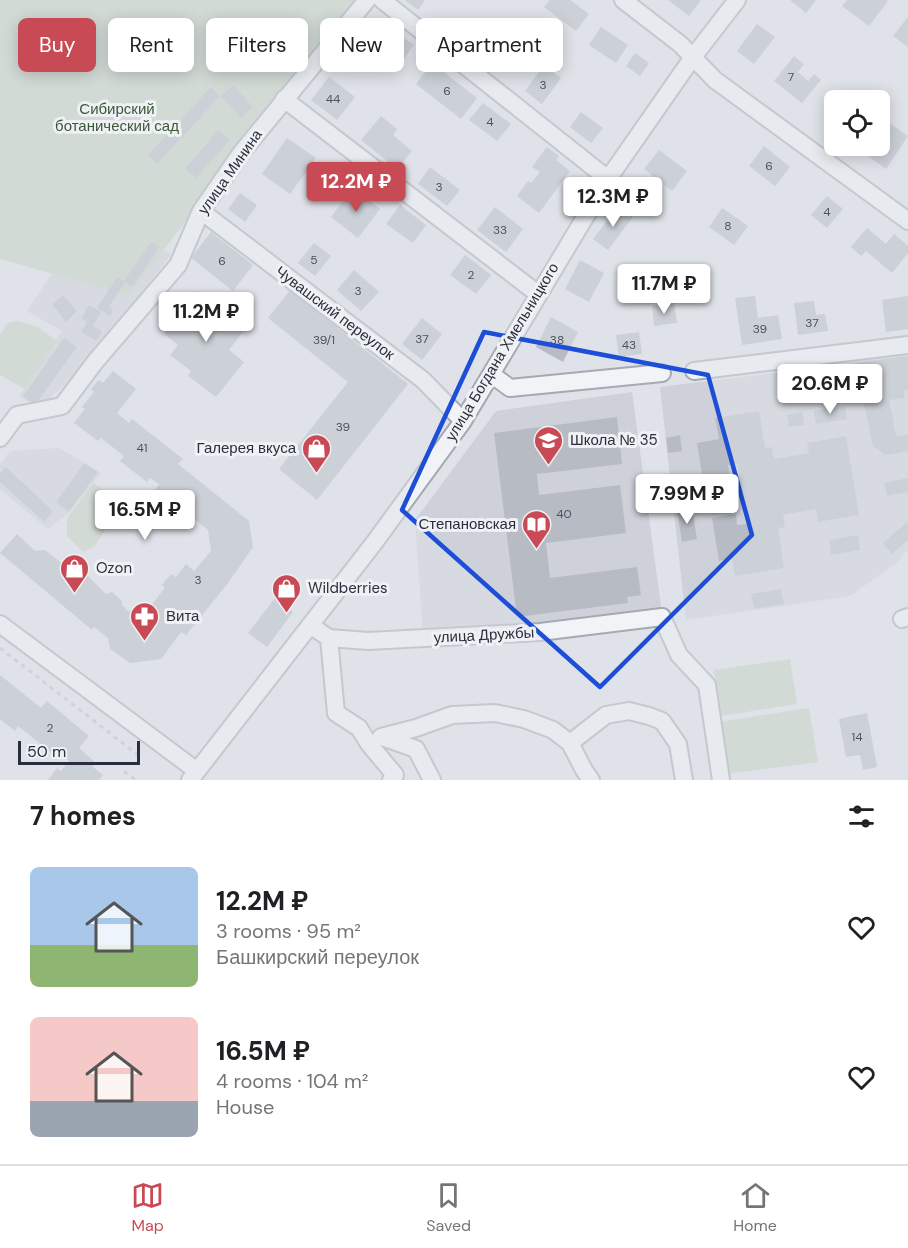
<!DOCTYPE html>
<html lang="en">
<head>
<meta charset="utf-8">
<style>
  body { margin:0; font-family:"DM Sans",sans-serif; background:#f6f6f6; color:#202124; height:100vh; display:flex; flex-direction:column; font-size:22px; white-space:nowrap }
  * { box-sizing:border-box; margin:0 }
  p { font-size:20px; color:#757577 }
  .icon { flex:none; width:33px; height:33px; fill:none; stroke:currentColor; stroke-width:2; stroke-linecap:round; stroke-linejoin:round }
  .map { position:relative; height:780px; overflow:hidden }
  .sheet { display:flex; flex-direction:column; background:#fff; flex:1 }
  .sheet>* { flex:none }
  .hud { position:absolute; left:18px; top:18px; width:600px; height:54px; display:flex; gap:12px }
  .tools { position:absolute; left:824px; top:90px; display:grid; gap:12px }
  .tools a { display:grid; place-items:center; width:66px; height:66px; border-radius:9px; background:#fff; box-shadow:0 3px 15px #0003; font-size:30px }
  .scale { position:absolute; left:18px; bottom:15px; width:122px; box-sizing:border-box; padding-left:6px; border:3px solid #292f3e; border-top:0; font-size:16px; line-height:21px; white-space:nowrap; color:#292f3e; -webkit-text-stroke:4px #eff1f5; paint-order:stroke }
  .price { position:absolute; translate:-50% -51px; padding:0 14px; border-radius:6px; background:#fff; color:#222; font-size:20px; line-height:39px; filter:drop-shadow(0 2px 3px #0008) }
  .price::after { content:''; position:absolute; left:50%; top:36px; width:18px; height:14px; margin-left:-9px; background:inherit; clip-path:polygon(0 0,100% 0,50% 100%) }
  .price.on { background:#c84a54; color:#fff }
  ul { padding:0; list-style:none }
  li { display:flex; align-items:center; gap:18px; height:150px; padding:0 30px }
  li span { display:grid; place-items:center; flex:none; width:168px; height:120px; border-radius:9px; color:#555 }
  li>.icon { margin-inline-start:auto }
  span .icon { width:72px; height:72px; fill:#fffc; stroke-width:1 }
  li b { font-size:26px }
  h2 { display:flex; justify-content:space-between; align-items:center; height:72px; padding:0 30px; font-size:26px }
  .chip { padding:0 21px; border-radius:9px; background:#fff; box-shadow:0 3px 15px #0003; font-size:21px; line-height:54px }
  .chip.on { background:#c84a54; color:#fff }
  .menu { display:flex; justify-content:space-around; align-items:center; height:84px; border-top:2px solid #e0e0e0; background:#fff; font-size:16px; color:#757577 }
  .menu a { display:grid; justify-items:center; gap:3px }
  .menu .on { color:#c84a54 }
  .map>svg:first-child { display:block }
</style>
</head>
<body>
<div class="map">
<svg width="908" height="780" viewBox="0 0 908 780">
  <rect width="100%" height="100%" fill="#dfe2e8"/>
  <path fill="#ced1da" d="M149,238L171,255L82,369L39,408L19,396L62,331L27,311L54,270Z
    M908,349V549L898,562L850,596L686,620L660,387L854,363V356Z
    M632,392L662,613L540,627L423,634L415,520L496,411Z
    M59,448L101,473L68,513L48,529L0,489V464L10,451Z"/>
  <path fill="#c4d1c1" d="M0,0H360L128,295L0,259Z
    M18,321L38,327L57,341L25,389L0,375V335L7,323Z
    M93,483L101,488L114,515L95,546L83,552L67,536V518Z
    M790,659L797,704L721,716L714,670Z
    M809,708L818,762L727,774L719,722Z"/>
  <path fill="#b7bbc4" d="M405,0H425L418,10Z
    M550,0H570L589,14L576,31L544,7Z
    M668,0H701L689,16Z
    M790,0H816L806,13Z
    M847,0H886L888,1L869,26L842,6Z
    M376,17L414,45L403,60L398,56L387,70L375,61L378,56L358,41Z
    M465,17L508,53L494,70L451,34Z
    M908,17V47L893,36Z
    M757,24L775,37L754,64L737,51Z
    M601,27L628,45L616,63L589,45Z
    M635,53L649,63L640,76L626,66Z
    M794,56L804,64L798,72L808,81L814,74L821,80L802,103L774,81Z
    M432,63L477,98L461,119L416,84Z
    M544,65L561,78L542,104L525,91Z
    M329,77L355,97L337,120L311,100Z
    M233,85L253,107L241,118L221,96Z
    M211,87L220,96L157,164L148,155Z
    M483,103L511,124L497,141L469,120Z
    M581,112L603,128L591,143L570,127Z
    M381,116L397,129L393,135L412,151L397,169L361,140Z
    M882,118L908,136L886,169L860,150L863,146H879V122Z
    M218,130L230,140L196,178L185,169Z
    M287,138L316,158L290,194L262,174Z
    M764,146L790,167L775,186L749,166Z
    M547,147L559,156L556,160L570,171L539,213L517,196L528,181L531,183L540,172L532,167Z
    M659,150L687,171L672,191L644,169Z
    M430,167L460,190L447,206L418,184Z
    M353,188L380,209L358,238L331,217Z
    M240,193L257,205L245,222L228,209Z
    M827,196L843,209L827,228L811,215Z
    M400,205L426,225L413,243L386,224Z
    M618,206L633,217L608,250L593,239Z
    M495,207L523,229L506,252L477,230Z
    M722,208L748,226L734,245L709,227Z
    M867,228L886,244L894,234L908,246V253L892,273L866,251L861,256L851,247Z
    M211,232L253,265L233,291L191,258Z
    M151,242L159,247L132,287L125,282L109,307L113,310L110,316L97,308L117,277L124,281Z
    M314,243L331,256L315,276L298,263Z
    M465,255L491,275L476,294L450,275Z
    M580,260L604,273L589,302L565,289Z
    M354,270L379,292L361,311L337,290Z
    M290,290L408,384L317,500L279,469L348,382L268,318Z
    M198,291L246,328L229,350L244,362L216,397L188,376L191,371L170,355L178,345L164,334Z
    M63,295L77,311L66,322L52,304Z
    M755,296L758,318L778,315L782,339L742,345L735,298Z
    M908,296V329L886,332L882,300Z
    M814,301L816,315L825,314L828,331L798,335L794,303Z
    M674,303L677,323L654,326L652,306Z
    M89,305L101,312L93,326L102,331L97,341L81,332L87,322L81,318Z
    M551,317L578,332L563,362L536,347Z
    M422,318L442,334L422,360L402,344Z
    M639,332L642,354L619,357L616,335Z
    M64,338L77,347L35,405L23,396Z
    M908,356V390H903L905,398L889,400L896,436L908,435V451L885,455L873,446L855,363Z
    M113,371L136,389L117,413L129,423L132,419L183,459L178,464L249,521L253,547L228,583L186,635L181,632L161,659L130,663L110,649L108,638L94,627L92,630L0,553L17,534L35,551L45,550L79,577L88,576L106,594L112,592L122,601V605L128,611L149,608L165,588L162,585L171,574L176,577L186,564L194,571L211,551L208,530L193,518L189,523L162,503L166,499L155,490L159,484L150,478L147,482L120,461L124,456L101,438L98,441L74,423L85,409L82,407L94,392L91,389L99,380L103,383Z
    M845,406L847,419L816,424L814,411Z
    M759,411L765,448L772,447L774,459L809,453L807,443L846,436L859,515L818,522L816,509L783,515L785,527L778,528L784,568L735,576L732,558L719,561L712,518L736,514L737,525L747,524L737,464L728,465L730,476L703,481L697,443L719,439L715,418Z
    M802,412L804,425L789,427L787,415Z
    M617,417L622,464L537,474L539,495L620,485L626,533L546,543L550,578L637,567L641,595L627,597L628,603L517,617L494,433Z
    M680,435L682,451L668,453L666,438Z
    M84,463L98,472L69,512L56,502Z
    M6,467L53,511L44,522L0,482V473Z
    M908,478V492L887,496L884,483Z
    M692,508L697,539L682,542L677,511Z
    M906,523L908,525V540L892,554L883,543Z
    M858,535L860,550L831,555L829,540Z
    M781,589L784,604L754,609L751,594Z
    M275,598L293,612L267,647L248,633Z
    M0,675L41,708L47,701L89,736L79,748L96,763L93,767L103,775L99,780H48L57,768L61,771L69,761L56,751L53,754L18,726L15,731L0,719Z
    M867,713L877,767L863,770L860,755L846,757L839,719Z"/>
  <g fill="none" stroke-linecap="round" stroke-linejoin="round">
    <defs>
      <path id="minor" d="M382,0L608,179
        M623,0L680,44L715,80L908,221
        M284,99L538,294
        M201,211L423,380L463,421
        M694,371L908,345
        M491,374L510,388L662,373
        M0,438L17,415L62,406L95,362L178,265L201,211L241,153L367,0
        M902,619L908,617
        M0,624L197,771
        M310,625L329,638L368,641L540,632L662,617L679,655L707,685L721,780
        M329,638L336,713L359,728L369,744L395,775L391,780
        M381,737L416,728L452,715L495,713L524,719L553,730L570,743L584,770L591,780
        M382,737L416,749L432,780
        M570,743L606,715L629,711L649,716L662,721L678,744L684,780
        M190,780L374,543L463,421L608,179L693,57L737,0"/>
    </defs>
    <use href="#minor" stroke="#a5a9b2" stroke-width="20"/>
    <path stroke="#bec0c6" stroke-width="3" stroke-dasharray="4.5 4.5" stroke-linecap="butt" d="M0,648L138,755
      M124,771L136,780"/>
    <use href="#minor" stroke="#f2f3f6" stroke-width="16"/>
  </g>
  <path d="M0 0H908V780H0ZM484,332L708,375L752,535L600,687L402,510Z" fill="#dfe2e8" fill-opacity=".55" fill-rule="evenodd"/>
  <path fill="none" stroke="#1d4ed8" stroke-width="4.5" stroke-linejoin="round" d="M484,332L708,375L752,535L600,687L402,510Z"/>
  <defs>
    <symbol id="school-pin" viewBox="-11 -11 22 30"><path d="M0 17L-7.5 6A9.5 9.5 0 1 1 7.5 6Z" fill="#c84a54" stroke="#eff1f5"/><path d="M0-5L7-2L0 1L-7-2ZM-4 1L0 2.5L4 1V4Q0 6-4 4Z" fill="#fff"/></symbol>
    <symbol id="shop-pin" viewBox="-11 -11 22 30"><path d="M0 17L-7.5 6A9.5 9.5 0 1 1 7.5 6Z" fill="#c84a54" stroke="#eff1f5"/><path d="M-5-2.5h2.3a2.7 3.5 0 0 1 5.4 0H5L5.5 6h-11ZM-1.5-2.5h3a1.5 2.3 0 0 0-3 0Z" fill="#fff"/></symbol>
    <symbol id="library-pin" viewBox="-11 -11 22 30"><path d="M0 17L-7.5 6A9.5 9.5 0 1 1 7.5 6Z" fill="#c84a54" stroke="#eff1f5"/><path d="M-6-4Q-3-5.5-.7-3.5V5Q-3 3-6 4ZM6-4Q3-5.5 .7-3.5V5Q3 3 6 4Z" fill="#fff"/></symbol>
    <symbol id="pharmacy-pin" viewBox="-11 -11 22 30"><path d="M0 17L-7.5 6A9.5 9.5 0 1 1 7.5 6Z" fill="#c84a54" stroke="#eff1f5"/><path d="M-2-6h4v4h4v4h-4v4h-4v-4h-4v-4h4Z" fill="#fff"/></symbol>
  </defs>
  <g fill-rule="evenodd">
    <use href="#school-pin" x="532" y="424" width="33" height="45"/>
    <use href="#shop-pin" x="300" y="432" width="33" height="45"/>
    <use href="#library-pin" x="520" y="508" width="33" height="45"/>
    <use href="#shop-pin" x="58" y="552" width="33" height="45"/>
    <use href="#shop-pin" x="270" y="572" width="33" height="45"/>
    <use href="#pharmacy-pin" x="128" y="600" width="33" height="45"/>
  </g>
  <g text-anchor="middle" stroke-width="6" stroke-linejoin="round" paint-order="stroke">
    <g font-size="12" fill="#4c5260">
      <text x="791" y="81">7</text>
      <text x="543" y="89">3</text>
      <text x="447" y="95">6</text>
      <text x="333" y="103">44</text>
      <text x="490" y="126">4</text>
      <text x="769" y="170">6</text>
      <text x="439" y="191">3</text>
      <text x="827" y="216">4</text>
      <text x="728" y="230">8</text>
      <text x="500" y="234">33</text>
      <text x="314" y="264">5</text>
      <text x="222" y="265">6</text>
      <text x="471" y="279">2</text>
      <text x="358" y="295">3</text>
      <text x="812" y="327">37</text>
      <text x="760" y="333">39</text>
      <text x="422" y="343">37</text>
      <text x="324" y="344">39/1</text>
      <text x="557" y="344">38</text>
      <text x="629" y="349">43</text>
      <text x="343" y="431">39</text>
      <text x="142" y="452">41</text>
      <text x="564" y="518">40</text>
      <text x="198" y="584">3</text>
      <text x="50" y="732">2</text>
      <text x="857" y="741">14</text>
    </g>
    <g font-size="15" fill="#3b5937" stroke="#eff1f5">
      <text x="117" y="114">Сибирский<tspan x="117" dy="17">ботанический сад</tspan></text>
    </g>
    <g font-size="15" fill="#292f3e" stroke="#eff1f5">
      <text transform="translate(230 172) rotate(-55)" y="5">улица Минина</text>
      <text transform="translate(335 313) rotate(37)" y="5">Чувашский переулок</text>
      <text transform="translate(502 352) rotate(-59)" y="5">улица Богдана Хмельницкого</text>
      <text transform="translate(484 635) rotate(-3)" y="5">улица Дружбы</text>
    </g>
    <g font-size="15" fill="#292f3e" stroke="#eff1f5" text-anchor="start">
      <text x="570" y="445">Школа № 35</text>
      <text x="296" y="453" text-anchor="end">Галерея вкуса</text>
      <text x="516" y="529" text-anchor="end">Степановская</text>
      <text x="96" y="573">Ozon</text>
      <text x="308" y="593">Wildberries</text>
      <text x="166" y="621">Вита</text>
    </g>
  </g>
</svg>
<div class="tools">
<a><svg class="icon" aria-label="locate" viewBox="0 0 24 24"><circle cx="12" cy="12" r="6"/><path d="M12 2v4M12 18v4M2 12h4M18 12h4"/></svg></a>
</div>
<div class="scale">50 m</div>
<b class="price on" style="left:356px;top:213px">12.2M ₽</b>
<b class="price" style="left:613px;top:228px">12.3M ₽</b>
<b class="price" style="left:664px;top:315px">11.7M ₽</b>
<b class="price" style="left:206px;top:343px">11.2M ₽</b>
<b class="price" style="left:830px;top:415px">20.6M ₽</b>
<b class="price" style="left:687px;top:525px">7.99M ₽</b>
<b class="price" style="left:145px;top:541px">16.5M ₽</b>
<div class="hud">
<a class="chip on">Buy</a>
<a class="chip">Rent</a>
<a class="chip">Filters</a>
<a class="chip">New</a>
<a class="chip">Apartment</a>
</div>
</div>
<section class="sheet">
<h2>7 homes<svg class="icon" aria-label="filters" viewBox="0 0 24 24"><path d="M4 7h16M4 17h16"/><circle cx="9" cy="7" r="2"/><circle cx="15" cy="17" r="2"/></svg></h2>
<ul>
<li><span style="background:linear-gradient(#a9c7e8 65%,#8fb573 0)"><svg class="icon" aria-label="home" viewBox="0 0 24 24"><path d="M3 11l9-7 9 7M6 9v11h12V9"/></svg></span><div><b>12.2M ₽</b><p>3 rooms · 95 m²</p><p>Башкирский переулок</p></div><svg class="icon" aria-label="heart" viewBox="0 0 24 24"><path d="M12 20l-8-8c-3-5 5-10 8-4 3-6 11-1 8 4z"/></svg></li>
<li><span style="background:linear-gradient(#f6c9c9 70%,#9aa5b1 0)"><svg class="icon" aria-label="home" viewBox="0 0 24 24"><path d="M3 11l9-7 9 7M6 9v11h12V9"/></svg></span><div><b>16.5M ₽</b><p>4 rooms · 104 m²</p><p>House</p></div><svg class="icon" aria-label="heart" viewBox="0 0 24 24"><path d="M12 20l-8-8c-3-5 5-10 8-4 3-6 11-1 8 4z"/></svg></li>
</ul>
</section>
<nav class="menu">
<a class="on"><svg class="icon" aria-label="map" viewBox="0 0 24 24"><path d="M3 6l6-2 6 2 6-2v14l-6 2-6-2-6 2zM9 4v14M15 6v14"/></svg>Map</a>
<a><svg class="icon" aria-label="saved" viewBox="0 0 24 24"><path d="M7 4h10v16l-5-4-5 4z"/></svg>Saved</a>
<a><svg class="icon" aria-label="home" viewBox="0 0 24 24"><path d="M3 11l9-7 9 7M6 9v11h12V9"/></svg>Home</a>
</nav>
</body>
</html>
